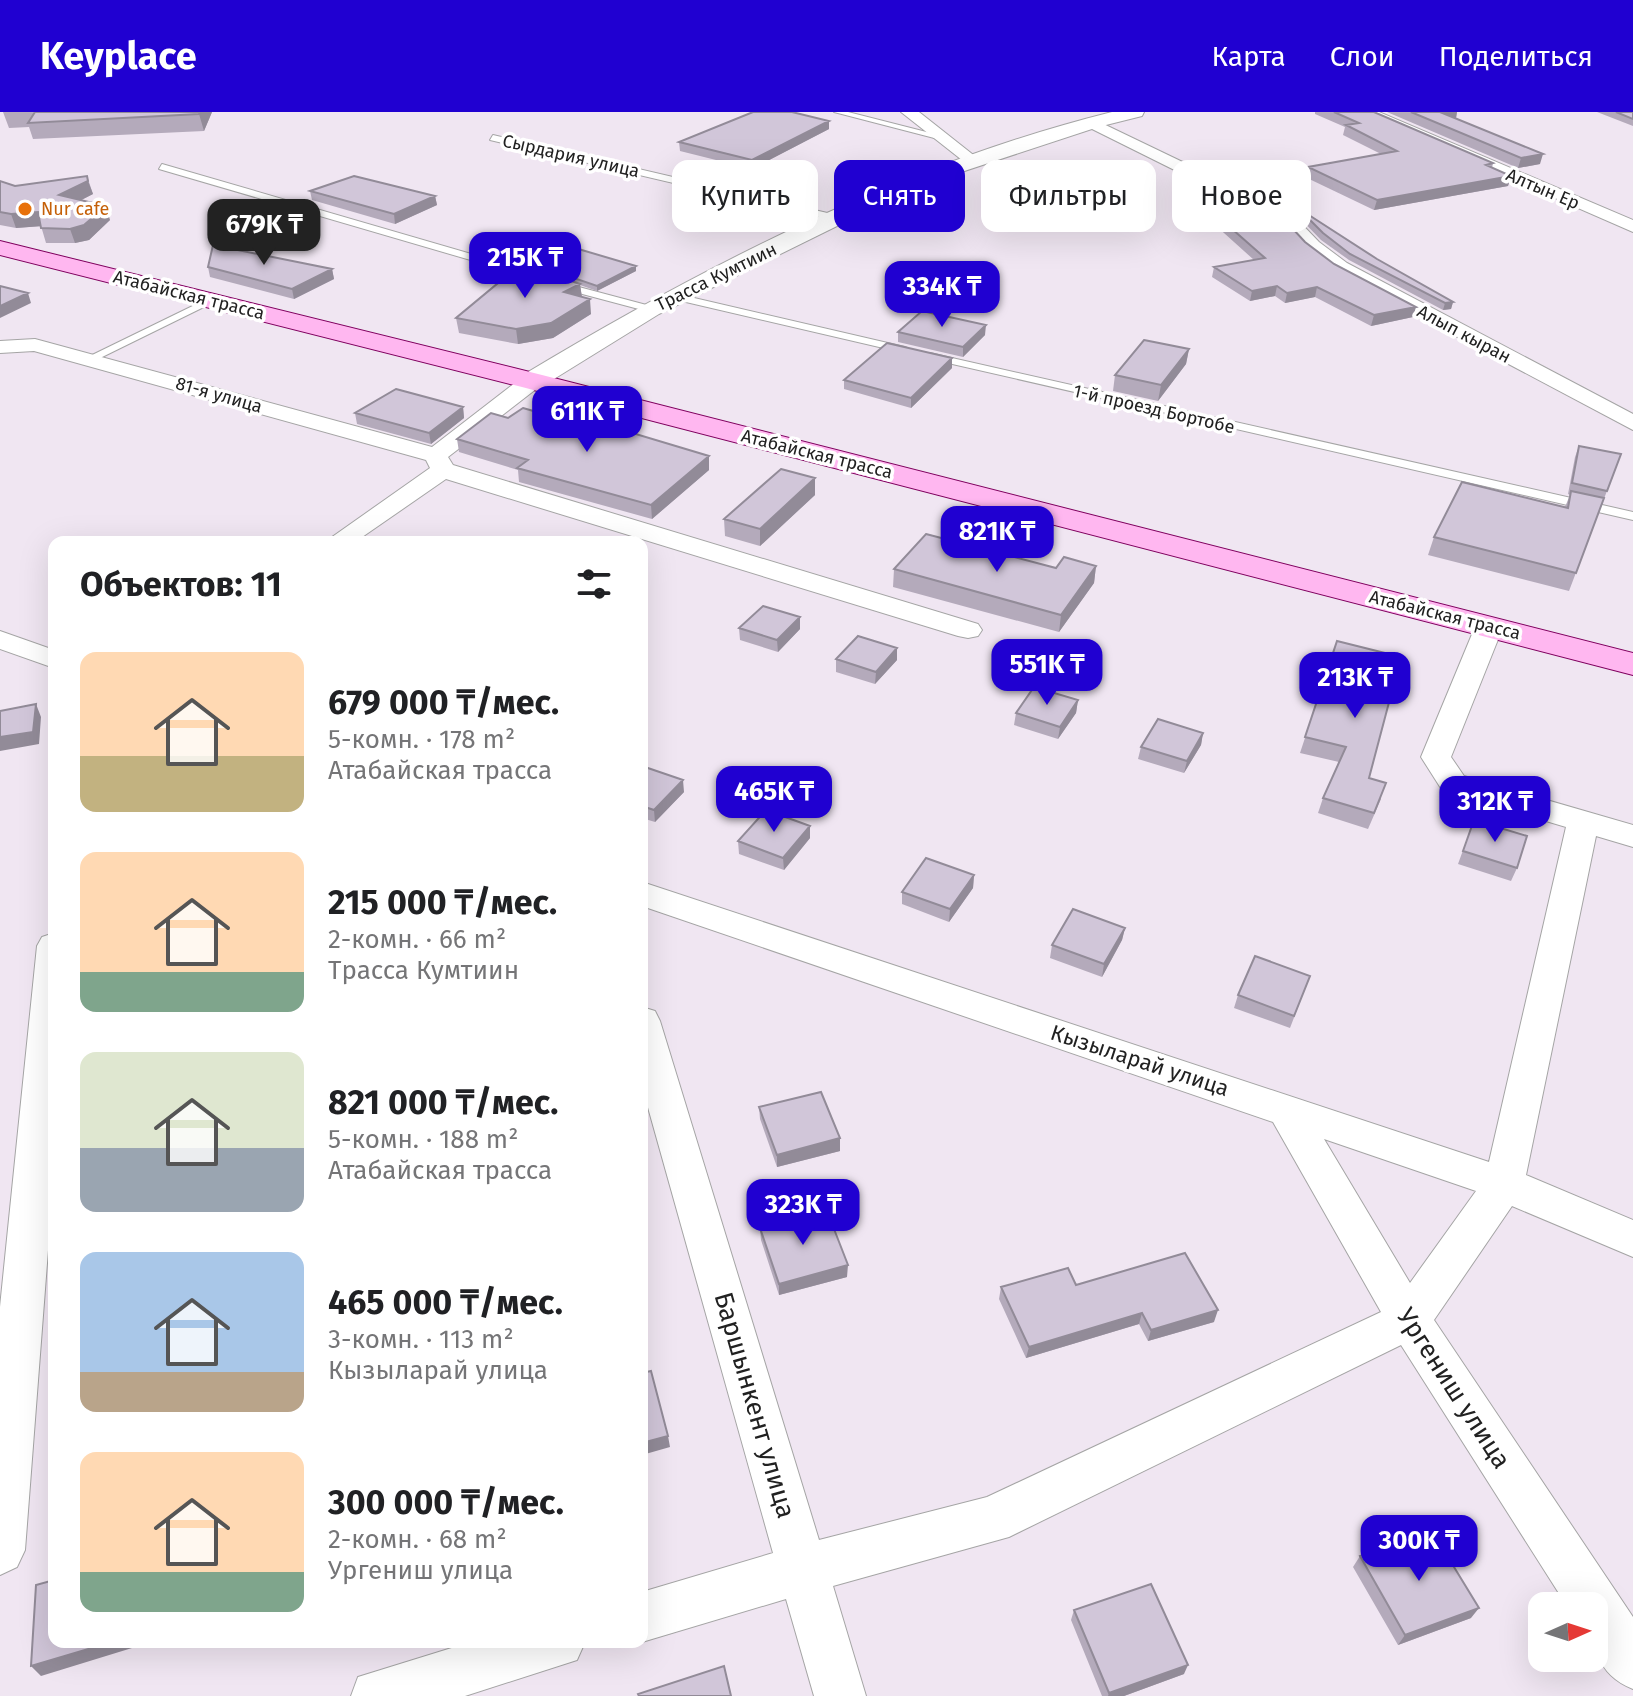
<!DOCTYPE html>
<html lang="ru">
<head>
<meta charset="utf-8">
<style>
  body { margin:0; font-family:"Fira Sans",sans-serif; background:#f6f6f6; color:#202124; height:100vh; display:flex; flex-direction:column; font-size:30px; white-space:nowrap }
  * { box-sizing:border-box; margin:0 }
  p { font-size:26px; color:#757577 }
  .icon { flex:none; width:44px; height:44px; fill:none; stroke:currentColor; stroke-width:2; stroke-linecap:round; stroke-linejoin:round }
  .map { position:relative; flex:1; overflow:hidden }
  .panel { position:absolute; left:48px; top:424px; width:600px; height:1112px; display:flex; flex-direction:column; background:#fff; border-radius:16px; box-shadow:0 8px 32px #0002 }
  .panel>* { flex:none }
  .guide { position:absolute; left:672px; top:48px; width:760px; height:72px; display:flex; gap:16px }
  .needle { width:52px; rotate:87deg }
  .controls { position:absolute; left:1528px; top:1480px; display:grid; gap:16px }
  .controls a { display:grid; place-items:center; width:80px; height:80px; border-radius:16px; background:#fff; box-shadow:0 8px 32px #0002; font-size:40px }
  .price { position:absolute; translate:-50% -68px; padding:0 18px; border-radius:16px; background:#2000d1; color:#fff; font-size:26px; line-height:52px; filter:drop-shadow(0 2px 4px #0008) }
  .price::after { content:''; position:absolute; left:50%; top:48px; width:24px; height:18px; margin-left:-12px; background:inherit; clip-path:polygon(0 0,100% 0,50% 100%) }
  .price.active { background:#222; color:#fff }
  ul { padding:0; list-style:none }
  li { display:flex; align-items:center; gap:24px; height:200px; padding:0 32px }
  li span { display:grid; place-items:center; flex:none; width:224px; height:160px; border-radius:16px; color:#555 }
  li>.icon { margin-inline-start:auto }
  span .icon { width:96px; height:96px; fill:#fffc; stroke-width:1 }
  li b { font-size:34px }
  h2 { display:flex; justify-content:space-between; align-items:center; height:96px; padding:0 32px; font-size:34px }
  .chip { padding:0 28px; border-radius:16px; background:#fff; box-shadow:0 8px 32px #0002; font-size:28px; line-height:72px }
  .chip.active { background:#2000d1; color:#fff }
  header { display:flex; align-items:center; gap:48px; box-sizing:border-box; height:112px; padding:0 40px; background:#2000d1; color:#fff }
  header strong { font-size:38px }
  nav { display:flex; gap:44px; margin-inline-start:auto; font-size:28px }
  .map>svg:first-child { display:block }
</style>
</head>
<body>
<header>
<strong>Keyplace</strong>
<nav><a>Карта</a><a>Слои</a><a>Поделиться</a></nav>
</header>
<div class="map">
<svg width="1633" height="1584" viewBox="0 0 1633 1584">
  <rect width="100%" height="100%" fill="#f0e6f2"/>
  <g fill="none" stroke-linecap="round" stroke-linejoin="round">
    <defs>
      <path id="service" d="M834,0H848L946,25L942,28Z
        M493,23L836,103L841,106L836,109L490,28Z
        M162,52L540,162L541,164L532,166L159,57Z
        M560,170L654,195L655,197L650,200L556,175V171Z
        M677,182L905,235L911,238L905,241L673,187V183Z
        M207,187L216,189L94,249L84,247Z
        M930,241L1633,400V408L926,246L924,244Z"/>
      <path id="minor" d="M901,0H919L981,49L973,54L967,52Z
        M1358,0H1379L1633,108V120Z
        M1091,6L1293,103L1319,130L1347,151L1633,302V318L1333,159L1305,138L1281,111L1086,14L1083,11Z
        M35,227L432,335L524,264H540L543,269L540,274L448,345L453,353L978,512L982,518L978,524L968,526L958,524L446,367L355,430H325L430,356L426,348L34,239L0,241V229Z
        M1489,507L1499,509L1503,515L1451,645L1464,664L1633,713V735L1596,724L1526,1063L1633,1108V1145L1512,1094L1434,1208L1633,1505V1577C1593,1561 1594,1532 1594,1494H1567L1401,1233L1009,1425L833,1474L866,1584H814L786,1487L642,1530H641L642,1480L773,1441L642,974V895L655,899L660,909L819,1428L987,1385L1381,1200L1273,1010L642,794V770L1489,1050L1566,715L1442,678L1421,645L1475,515L1479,509ZM1324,1027L1476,1079L1410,1171Z
        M0,519L54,538V556L0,537Z
        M54,821V1060L25,1438L17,1455L0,1463V1195L37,834L42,825Z
        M471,1530H585L577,1548L465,1584H351L358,1565Z"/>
      <path id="tertiary" d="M1112,0H1144L1142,4L1098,15L916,75L659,202L541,275H523L519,269L523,263C706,153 903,52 1112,0Z"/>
      <path id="secondary" d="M0,129L542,263L1633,541V563L522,275L0,143Z"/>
    </defs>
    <use href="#service" stroke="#a5a5a5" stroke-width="2"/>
    <use href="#minor" stroke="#a5a5a5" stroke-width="2"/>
    <use href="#tertiary" stroke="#a5a5a5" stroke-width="2"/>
    <use href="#secondary" stroke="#7f005e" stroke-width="2"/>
    <use href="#service" fill="#fff" fill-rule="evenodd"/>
    <use href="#minor" fill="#fff" fill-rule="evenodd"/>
    <use href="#tertiary" fill="#fff" fill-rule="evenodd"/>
    <use href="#secondary" fill="#ffb7f0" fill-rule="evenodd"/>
  </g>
  <path fill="#b4aabb" d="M3,0H212L204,19L33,27L29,15L9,16Z
    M1315,0H1374L1493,51L1492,56L1511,64L1508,74L1374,98L1305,65L1308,55L1381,42L1343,23L1345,15L1315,2Z
    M1387,0H1457L1456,6L1540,52L1518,56Z
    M1597,0H1633V14Z
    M829,9V17L752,57L680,39L679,30Z
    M87,64L93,82L81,88L110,108L89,128L75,131H46L41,114L16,116L0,113V69L15,74Z
    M310,79L435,84L437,93L395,112L312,88Z
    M1298,96L1377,147L1453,190L1451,197L1443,198L1349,148L1321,128L1296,102Z
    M1215,102L1305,130L1334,152L1413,205L1371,214L1315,185L1285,191L1275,184L1250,189L1212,165L1214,155L1254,148L1214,112Z
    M533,152L636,154V159L597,179L580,173L582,185L591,202L553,226L518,232L459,221L456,206L534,156Z
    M208,155L332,157L334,167L294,187L210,165Z
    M898,220L985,223L963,245L898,230Z
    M1189,237L1186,252L1158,289L1113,279L1115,263Z
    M952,256L911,296L844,277V268Z
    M463,295L464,306L431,332L357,312L355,301Z
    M457,327L709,358L652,407L519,370L518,358L459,340Z
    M1579,334L1621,342L1569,479L1428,443L1434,425L1565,395L1570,383L1568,382L1575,345Z
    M815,366V383L760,434L725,424L724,407Z
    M1096,454L1094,471L1059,520L893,475L894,457L1056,456Z
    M739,516L800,517L778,540L740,528Z
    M1337,529L1369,666L1381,687L1368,717L1318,701L1323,686L1339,650L1300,641Z
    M836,547L897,548L875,572L836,560Z
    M1078,588L1076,601L1058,627L1014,613L1016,601Z
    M1203,621L1201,633L1184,661L1138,647L1141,635Z
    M642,654L684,680L655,710L642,706Z
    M1474,708L1517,756L1511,769L1458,752Z
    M810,726L784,758L739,742L738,729Z
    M974,763L973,776L949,810L902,792V780Z
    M1125,816L1122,828L1102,865L1050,846L1052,833Z
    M1310,864L1290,916L1234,896L1238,883Z
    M759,995L840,1039L777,1055L760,1007Z
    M760,1116L847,1165L779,1183L761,1128Z
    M1076,1173L1214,1210L1148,1229L1139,1212L1026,1246L999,1187L1001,1175Z
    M1360,1444L1471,1506L1398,1533L1353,1455Z
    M1074,1498L1184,1562L1124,1584H1102L1071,1508Z"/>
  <path fill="#928b98" d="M200,0H212L204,19L199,2Z
    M1440,0H1457L1456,6Z
    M829,9V17L752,57V48Z
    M1543,42L1540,52L1518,56L1521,46Z
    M1511,64L1508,74L1374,98L1377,88Z
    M88,69L93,82L64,97L59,83Z
    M435,84L437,93L395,112L394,102Z
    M106,94L110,108L89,128L75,131L70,117Z
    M38,100L43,114L16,116L11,102Z
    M636,154V159L597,179V174Z
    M332,157L334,167L294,187L292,177Z
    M580,172L582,186L564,180Z
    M1277,174L1275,184L1250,189L1252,179Z
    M1317,175L1315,185L1285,191L1287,181Z
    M28,181L31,191L0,206V194Z
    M590,187L591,202L553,226L518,232L516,217Z
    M1453,190L1451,197L1443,198L1445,191Z
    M1416,195L1413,205L1371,214L1374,203Z
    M986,213L985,223L963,245V235Z
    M1189,237L1186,252L1158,289L1161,273Z
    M952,246V256L911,296V286Z
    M463,295L464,306L431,332L429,321Z
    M709,344V358L652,407L651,393Z
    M815,366V383L760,434V417Z
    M1096,454L1094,471L1059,520L1061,503Z
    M800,505V517L778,540L777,528Z
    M897,536V548L875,572L876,560Z
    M1078,588L1076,601L1058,627L1060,615Z
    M36,592L41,605L39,632L0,639V625Z
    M1203,621L1201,633L1184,661L1187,649Z
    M683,668L684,680L655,710L654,698Z
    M810,714V726L784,758L783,746Z
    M974,763L973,776L949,810L950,797Z
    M1125,816L1122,828L1102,865L1104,852Z
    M840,1026V1039L777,1055V1043Z
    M848,1153L847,1165L779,1183V1172Z
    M1218,1198L1214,1210L1148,1229L1151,1218Z
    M1142,1201L1139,1212L1026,1246L1029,1235Z
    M668,1324L670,1335L642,1343V1331Z
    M1479,1496L1471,1506L1398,1533L1405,1523Z
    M112,1530H132V1536L41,1564L31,1554Z
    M1188,1553L1184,1562L1124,1584H1108L1109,1581Z"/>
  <path fill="#d1c6d9" stroke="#928b98" stroke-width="2" d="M35,0H200L199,2L28,11Z
    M753,0H792L829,9L752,48L679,30Z
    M1334,0H1374L1493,51L1486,53L1511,64L1377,88L1308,55L1397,39L1346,13L1359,11Z
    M1411,0H1442H1440L1543,42L1521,46Z
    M1616,0H1633V7Z
    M87,64L88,69L59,83L106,94L84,113L70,117L41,116L38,100L11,102L0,100V69L15,74Z
    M354,64L435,84L394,102L310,79Z
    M1266,96L1281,104L1305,130L1334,152L1416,195L1374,203L1317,175L1287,181L1277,174L1252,179L1214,155L1265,146L1215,102Z
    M1298,96L1377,147L1453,190L1445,191L1350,142L1323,121Z
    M558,131L636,154L597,174L533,152Z
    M213,133L332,157L292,177L208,155Z
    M521,152L580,172L564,180L590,187L551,211L516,217L456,206Z
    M0,174L28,181L0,194Z
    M922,199L986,213L963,235L898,220Z
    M1144,228L1189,237L1161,273L1115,263Z
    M887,231L952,246L911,286L844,268Z
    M396,277L463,295L429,321L355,301Z
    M523,296L578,312L586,307L709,344L651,393L517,356L528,348L457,327L491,301L508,306Z
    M1579,334L1621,342L1607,379L1572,371Z
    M781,357L815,366L760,417L724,407Z
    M1462,370L1568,396L1571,379L1604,386L1576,461L1434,425Z
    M926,422L1056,456L1064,445L1096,454L1061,503L894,457Z
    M763,494L800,505L777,528L739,516Z
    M858,524L897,536L876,560L836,547Z
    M1337,529L1401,545L1369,666L1386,671L1374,701L1323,686L1346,635L1305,625Z
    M1034,575L1078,588L1060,615L1016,601Z
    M36,592L33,620L0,625V599Z
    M1158,607L1203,621L1187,649L1141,635Z
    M642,654L683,668L654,698L642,694Z
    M766,698L810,714L783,746L738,729Z
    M1474,708L1527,724L1517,756L1463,739Z
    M926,746L974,763L950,797L902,780Z
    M1073,797L1125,816L1104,852L1052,833Z
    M1255,844L1310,864L1294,904L1238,883Z
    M821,980L840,1026L777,1043L759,995Z
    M827,1099L848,1153L779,1172L760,1116Z
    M1185,1141L1218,1198L1151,1218L1142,1201L1029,1235L1001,1175L1068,1156L1076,1173Z
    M651,1259L668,1324L642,1331V1261Z
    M1432,1419L1479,1496L1405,1523L1360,1444Z
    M54,1468V1530H112L31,1554L36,1473Z
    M1151,1472L1188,1553L1109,1581L1074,1498Z
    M724,1554L731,1584H639L638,1582Z"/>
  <circle fill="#e8710a" stroke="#fff" stroke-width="3" cx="25" cy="97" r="8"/>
  <g text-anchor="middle" stroke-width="7" stroke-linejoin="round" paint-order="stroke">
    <g font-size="18" fill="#212121" stroke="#fff">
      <text transform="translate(571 44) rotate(13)" y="6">Сырдария улица</text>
      <text transform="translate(1543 77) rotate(23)" y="6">Алтын Ер</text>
      <text transform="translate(716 165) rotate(-26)" y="6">Трасса Кумтиин</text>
      <text transform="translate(189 183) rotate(14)" y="6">Атабайская трасса</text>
      <text transform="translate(1464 222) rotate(28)" y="6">Алып кыран</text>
      <text transform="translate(219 283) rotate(16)" y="6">81-я улица</text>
      <text transform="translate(1154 297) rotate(13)" y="6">1-й проезд Бортобе</text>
      <text transform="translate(817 342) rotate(14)" y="6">Атабайская трасса</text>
      <text transform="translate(1445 503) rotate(14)" y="6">Атабайская трасса</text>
    </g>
    <g font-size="18" fill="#c56008" stroke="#fff" text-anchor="start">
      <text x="41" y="103">Nur cafe</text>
    </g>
    <g font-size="22" fill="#212121" stroke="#fff">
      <text transform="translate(1140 948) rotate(18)" y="8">Кызыларай улица</text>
    </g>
    <g font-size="26" fill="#212121" stroke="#fff">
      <text transform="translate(1454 1276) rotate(57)" y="9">Ургениш улица</text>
      <text transform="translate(755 1293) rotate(74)" y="9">Баршынкент улица</text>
    </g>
  </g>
</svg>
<div class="controls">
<a><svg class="needle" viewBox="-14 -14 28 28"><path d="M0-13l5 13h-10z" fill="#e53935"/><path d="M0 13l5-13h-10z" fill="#757577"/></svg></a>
</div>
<b class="price active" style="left:264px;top:155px">679K ₸</b>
<b class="price" style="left:525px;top:188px">215K ₸</b>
<b class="price" style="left:942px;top:217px">334K ₸</b>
<b class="price" style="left:587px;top:342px">611K ₸</b>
<b class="price" style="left:997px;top:462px">821K ₸</b>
<b class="price" style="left:1047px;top:595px">551K ₸</b>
<b class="price" style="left:1355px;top:608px">213K ₸</b>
<b class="price" style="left:774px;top:722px">465K ₸</b>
<b class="price" style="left:1495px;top:732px">312K ₸</b>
<b class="price" style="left:803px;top:1135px">323K ₸</b>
<b class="price" style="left:1419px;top:1471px">300K ₸</b>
<div class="guide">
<a class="chip">Купить</a>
<a class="chip active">Снять</a>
<a class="chip">Фильтры</a>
<a class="chip">Новое</a>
</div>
<section class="panel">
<h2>Объектов: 11<svg class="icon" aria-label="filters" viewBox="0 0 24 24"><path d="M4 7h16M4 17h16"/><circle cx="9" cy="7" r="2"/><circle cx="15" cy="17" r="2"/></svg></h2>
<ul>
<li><span style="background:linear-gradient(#ffd9b3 65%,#c2b280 0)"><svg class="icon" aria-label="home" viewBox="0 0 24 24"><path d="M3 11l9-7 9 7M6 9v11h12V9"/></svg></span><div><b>679 000 ₸/мес.</b><p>5-комн. · 178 m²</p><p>Атабайская трасса</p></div></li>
<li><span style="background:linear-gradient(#ffd9b3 75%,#7fa58c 0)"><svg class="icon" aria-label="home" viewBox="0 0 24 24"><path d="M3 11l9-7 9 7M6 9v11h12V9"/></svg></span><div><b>215 000 ₸/мес.</b><p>2-комн. · 66 m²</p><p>Трасса Кумтиин</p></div></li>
<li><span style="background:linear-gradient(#dfe7d0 60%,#9aa5b1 0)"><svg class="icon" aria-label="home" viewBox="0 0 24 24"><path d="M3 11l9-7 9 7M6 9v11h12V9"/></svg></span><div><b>821 000 ₸/мес.</b><p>5-комн. · 188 m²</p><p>Атабайская трасса</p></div></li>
<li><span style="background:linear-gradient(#a9c7e8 75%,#b9a48a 0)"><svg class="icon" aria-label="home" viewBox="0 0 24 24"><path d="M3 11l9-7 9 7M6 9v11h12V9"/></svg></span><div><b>465 000 ₸/мес.</b><p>3-комн. · 113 m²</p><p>Кызыларай улица</p></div></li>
<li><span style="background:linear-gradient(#ffd9b3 75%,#7fa58c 0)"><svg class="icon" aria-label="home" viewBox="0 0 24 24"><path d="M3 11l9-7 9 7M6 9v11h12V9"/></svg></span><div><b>300 000 ₸/мес.</b><p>2-комн. · 68 m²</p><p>Ургениш улица</p></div></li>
</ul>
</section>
</div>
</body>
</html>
